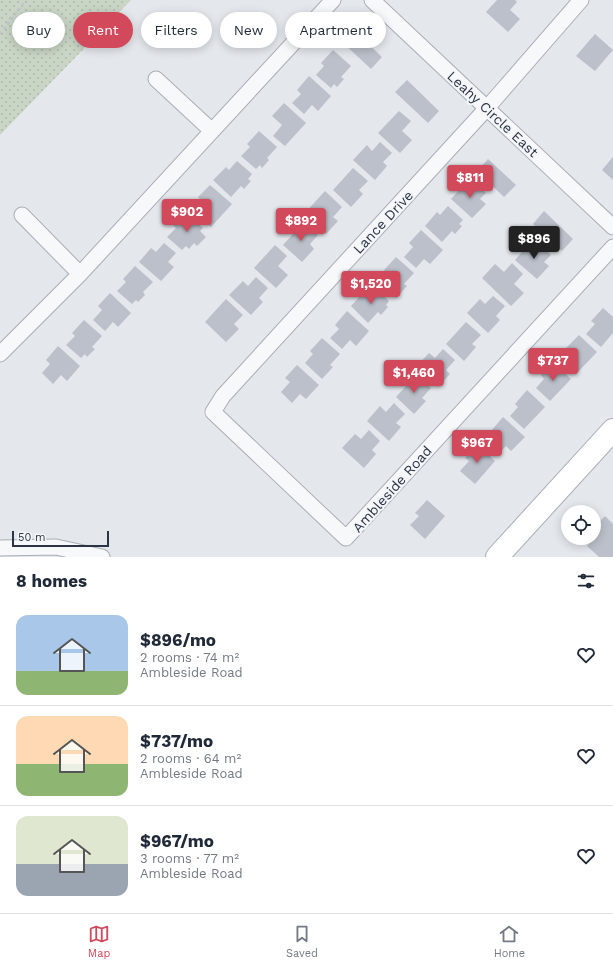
<!DOCTYPE html>
<html lang="en">
<head>
<meta charset="utf-8">
<style>
  body { margin:0; font-family:"Work Sans",sans-serif; background:#f2f2f3; color:#1f2937; height:100vh; display:flex; flex-direction:column; font-size:15px; white-space:nowrap }
  * { box-sizing:border-box; margin:0 }
  p { font-size:13px; color:#747a83 }
  .icon { flex:none; width:22px; height:22px; fill:none; stroke:currentColor; stroke-width:2; stroke-linecap:round; stroke-linejoin:round }
  .map { position:relative; height:557px; overflow:hidden }
  .sheet { display:flex; flex-direction:column; background:#fff; flex:1 }
  .sheet>* { flex:none }
  .banner { position:absolute; left:12px; top:12px; width:400px; height:36px; display:flex; gap:8px }
  .buttons { position:absolute; left:561px; top:505px; display:grid; gap:8px }
  .buttons a { display:grid; place-items:center; width:40px; height:40px; border-radius:50%; background:#fff; box-shadow:0 2px 10px #0003; font-size:20px }
  .scale { position:absolute; left:12px; bottom:10px; width:97px; box-sizing:border-box; padding-left:4px; border:2px solid #2b3445; border-top:0; font-size:11px; line-height:14px; white-space:nowrap; color:#2b3445; -webkit-text-stroke:3px #f4f6f9; paint-order:stroke }
  .price { position:absolute; translate:-50% -34px; padding:0 9px; border-radius:4px; background:#d1495b; color:#fff; font-size:13px; line-height:26px; filter:drop-shadow(0 1px 2px #0008) }
  .price::after { content:''; position:absolute; left:50%; top:24px; width:12px; height:9px; margin-left:-6px; background:inherit; clip-path:polygon(0 0,100% 0,50% 100%) }
  .price.current { background:#222; color:#fff }
  ul { padding:0; list-style:none }
  li { display:flex; align-items:center; gap:12px; height:100px; padding:0 16px }
  li+li { border-top:1px solid #e0e1e3 }
  li span { display:grid; place-items:center; flex:none; width:112px; height:80px; border-radius:12px; color:#555 }
  li>.icon { margin-inline-start:auto }
  span .icon { width:48px; height:48px; fill:#fffc; stroke-width:1 }
  li b { font-size:17px }
  h2 { display:flex; justify-content:space-between; align-items:center; height:48px; padding:0 16px; font-size:17px }
  .pill { padding:0 14px; border-radius:18px; background:#fff; box-shadow:0 2px 10px #0003; font-size:14px; line-height:36px }
  .pill.current { background:#d1495b; color:#fff }
  .dock { display:flex; justify-content:space-around; align-items:center; height:56px; border-top:1px solid #e0e1e3; background:#fff; font-size:11px; color:#747a83 }
  .dock a { display:grid; justify-items:center; gap:2px }
  .dock .current { color:#d1495b }
  .map>svg:first-child { display:block }
</style>
</head>
<body>
<div class="map">
<svg width="613" height="557" viewBox="0 0 613 557">
  <defs>
    <pattern id="park-dots" width="8" height="8" patternUnits="userSpaceOnUse"><rect width="8" height="8" fill="#c9d6c5"/><path d="M2 2h.1M6 6h.1" fill="none" stroke="#adb8ab" stroke-width="1.8" stroke-linecap="round"/></pattern>
  </defs>
  <rect width="100%" height="100%" fill="#e4e7ec"/>
  <path fill="url(#park-dots)" d="M0,0H131L0,135Z"/>
  <path fill="#bbc0ca" d="M497,0H515L517,2L510,10L520,19L508,32L486,12Z
    M353,29L382,57L371,69L341,41Z
    M595,34L613,50L595,71L576,56Z
    M333,50L351,66L341,77L344,79L337,87L334,84L331,88L316,75L324,66L321,63Z
    M309,76L331,96L318,111L312,105L304,114L292,103L301,94L297,90Z
    M407,80L439,111L428,123L395,92Z
    M284,103L306,123L285,146L273,136L282,125L272,116Z
    M399,111L411,121L402,131L412,140L400,153L378,133Z
    M259,131L277,147L267,158L269,160L262,168L260,165L256,169L241,156L250,147L247,144Z
    M380,142L392,153L383,162L387,166L375,180L353,160L367,145L372,151Z
    M613,157V180L602,170Z
    M488,159L516,185L504,197L477,171Z
    M237,161L252,174L248,179L251,181L244,189L241,186L231,197L213,180L226,167L229,170Z
    M353,168L368,181L359,190L363,194L351,207L333,190Z
    M474,182L486,193L480,199L486,204L472,218L451,199L463,186L467,189Z
    M210,185L232,204L211,227L199,217L208,207L198,197Z
    M325,191L342,207L333,217L338,221L326,234L304,214Z
    M448,206L463,220L459,224L462,226L455,234L452,231L442,242L425,226L437,212L440,215Z
    M544,211L573,239L562,251L533,224Z
    M185,212L203,228L200,231L206,237L197,246L194,243L189,249L186,246L182,250L167,237L176,228L173,225Z
    M304,222L318,235L310,244L314,249L302,262L283,245Z
    M421,230L443,250L430,264L424,259L416,268L404,257L413,247L409,243Z
    M164,243L176,253L168,262L174,267L161,281L139,262L151,248L156,252Z
    M540,244L551,255L544,262L549,266L537,279L515,260L528,245L534,251Z
    M275,245L287,256L278,266L288,275L276,288L254,268Z
    M396,257L414,273L404,284L407,286L396,298L379,282L387,273L384,270Z
    M512,263L523,274L514,284L524,293L511,306L482,278L495,264L504,272Z
    M135,266L153,282L143,292L145,295L138,302L136,300L132,304L117,291L126,282L123,279Z
    M256,277L268,288L259,298L263,302L251,315L229,295L243,281L248,286Z
    M375,287L389,301L386,305L388,307L381,315L378,312L368,323L351,306L363,293L366,296Z
    M110,293L131,313L118,327L113,322L105,331L93,320L102,310L98,306Z
    M493,296L505,306L496,316L500,320L488,333L467,313L480,299L485,304Z
    M226,299L243,315L234,324L239,329L226,342L205,322Z
    M603,308L613,317V333L601,347L586,334L595,324L591,321Z
    M347,311L369,331L356,346L350,340L342,349L330,338L339,329L335,325Z
    M84,320L102,336L92,347L95,349L87,357L85,354L81,358L66,345L75,336L72,333Z
    M466,322L481,335L472,344L476,347L464,361L446,344Z
    M579,335L597,352L576,374L561,361L570,352L566,348Z
    M322,338L340,354L330,365L333,367L322,379L305,363L313,354L310,351Z
    M58,346L80,366L67,381L61,375L53,384L42,373L50,364L46,360Z
    M443,349L455,360L446,370L450,374L438,387L416,367L429,353L435,358Z
    M553,362L571,379L550,401L536,388L544,379L541,375Z
    M297,365L319,385L306,399L300,394L292,403L281,392L290,382L285,378Z
    M416,375L431,388L422,398L426,401L414,414L396,397Z
    M527,390L545,407L524,429L510,416L518,407L515,404Z
    M394,403L405,414L396,423L401,427L389,441L367,421L380,406L386,412Z
    M503,417L525,437L511,451L506,446L498,454L486,443L495,434L491,431Z
    M369,430L380,441L372,450L376,454L364,468L342,448L355,434L361,439Z
    M478,445L495,461L475,484L460,471L469,461L465,458Z
    M427,500L445,516L425,539L410,525L419,516L415,513Z
    M605,516L613,524V557H599L587,546L596,536L594,534V527Z"/>
  <g fill="none" stroke-linecap="round" stroke-linejoin="round">
    <defs>
      <path id="minor" d="M372,0L613,227
        M581,0L487,108L223,396L213,412L346,538L613,247
        M156,79L212,131
        M22,215L80,274
        M0,354L80,274L333,0
        M0,548L56,547L102,557"/>
      <path id="secondary" d="M497,557L613,430"/>
    </defs>
    <use href="#minor" stroke="#a9aeb7" stroke-width="17"/>
    <use href="#secondary" stroke="#a9aeb7" stroke-width="24"/>
    <path stroke="#c2c5cb" stroke-width="2.5" stroke-dasharray="3 3" stroke-linecap="butt" d="M0,34L26,0"/>
    <use href="#minor" stroke="#f7f8fa" stroke-width="15"/>
    <use href="#secondary" stroke="#fff" stroke-width="22"/>
  </g>
  <g text-anchor="middle" stroke-width="4" stroke-linejoin="round" paint-order="stroke">
    <g font-size="14" fill="#2b3445" stroke="#f4f6f9">
      <text transform="translate(493 114) rotate(43)" y="5">Leahy Circle East</text>
      <text transform="translate(383 222) rotate(-47)" y="5">Lance Drive</text>
      <text transform="translate(392 489) rotate(-48)" y="5">Ambleside Road</text>
    </g>
  </g>
</svg>
<div class="buttons">
<a><svg class="icon" aria-label="locate" viewBox="0 0 24 24"><circle cx="12" cy="12" r="6"/><path d="M12 2v4M12 18v4M2 12h4M18 12h4"/></svg></a>
</div>
<div class="scale">50 m</div>
<b class="price" style="left:470px;top:199px">$811</b>
<b class="price" style="left:187px;top:233px">$902</b>
<b class="price" style="left:301px;top:242px">$892</b>
<b class="price current" style="left:534px;top:260px">$896</b>
<b class="price" style="left:371px;top:305px">$1,520</b>
<b class="price" style="left:553px;top:382px">$737</b>
<b class="price" style="left:414px;top:394px">$1,460</b>
<b class="price" style="left:477px;top:464px">$967</b>
<div class="banner">
<a class="pill">Buy</a>
<a class="pill current">Rent</a>
<a class="pill">Filters</a>
<a class="pill">New</a>
<a class="pill">Apartment</a>
</div>
</div>
<section class="sheet">
<h2>8 homes<svg class="icon" aria-label="filters" viewBox="0 0 24 24"><path d="M4 7h16M4 17h16"/><circle cx="9" cy="7" r="2"/><circle cx="15" cy="17" r="2"/></svg></h2>
<ul>
<li><span style="background:linear-gradient(#a9c7e8 70%,#8fb573 0)"><svg class="icon" aria-label="home" viewBox="0 0 24 24"><path d="M3 11l9-7 9 7M6 9v11h12V9"/></svg></span><div><b>$896/mo</b><p>2 rooms · 74 m²</p><p>Ambleside Road</p></div><svg class="icon" aria-label="heart" viewBox="0 0 24 24"><path d="M12 20l-8-8c-3-5 5-10 8-4 3-6 11-1 8 4z"/></svg></li>
<li><span style="background:linear-gradient(#ffd9b3 60%,#8fb573 0)"><svg class="icon" aria-label="home" viewBox="0 0 24 24"><path d="M3 11l9-7 9 7M6 9v11h12V9"/></svg></span><div><b>$737/mo</b><p>2 rooms · 64 m²</p><p>Ambleside Road</p></div><svg class="icon" aria-label="heart" viewBox="0 0 24 24"><path d="M12 20l-8-8c-3-5 5-10 8-4 3-6 11-1 8 4z"/></svg></li>
<li><span style="background:linear-gradient(#dfe7d0 60%,#9aa5b1 0)"><svg class="icon" aria-label="home" viewBox="0 0 24 24"><path d="M3 11l9-7 9 7M6 9v11h12V9"/></svg></span><div><b>$967/mo</b><p>3 rooms · 77 m²</p><p>Ambleside Road</p></div><svg class="icon" aria-label="heart" viewBox="0 0 24 24"><path d="M12 20l-8-8c-3-5 5-10 8-4 3-6 11-1 8 4z"/></svg></li>
</ul>
</section>
<nav class="dock">
<a class="current"><svg class="icon" aria-label="map" viewBox="0 0 24 24"><path d="M3 6l6-2 6 2 6-2v14l-6 2-6-2-6 2zM9 4v14M15 6v14"/></svg>Map</a>
<a><svg class="icon" aria-label="saved" viewBox="0 0 24 24"><path d="M7 4h10v16l-5-4-5 4z"/></svg>Saved</a>
<a><svg class="icon" aria-label="home" viewBox="0 0 24 24"><path d="M3 11l9-7 9 7M6 9v11h12V9"/></svg>Home</a>
</nav>
</body>
</html>
